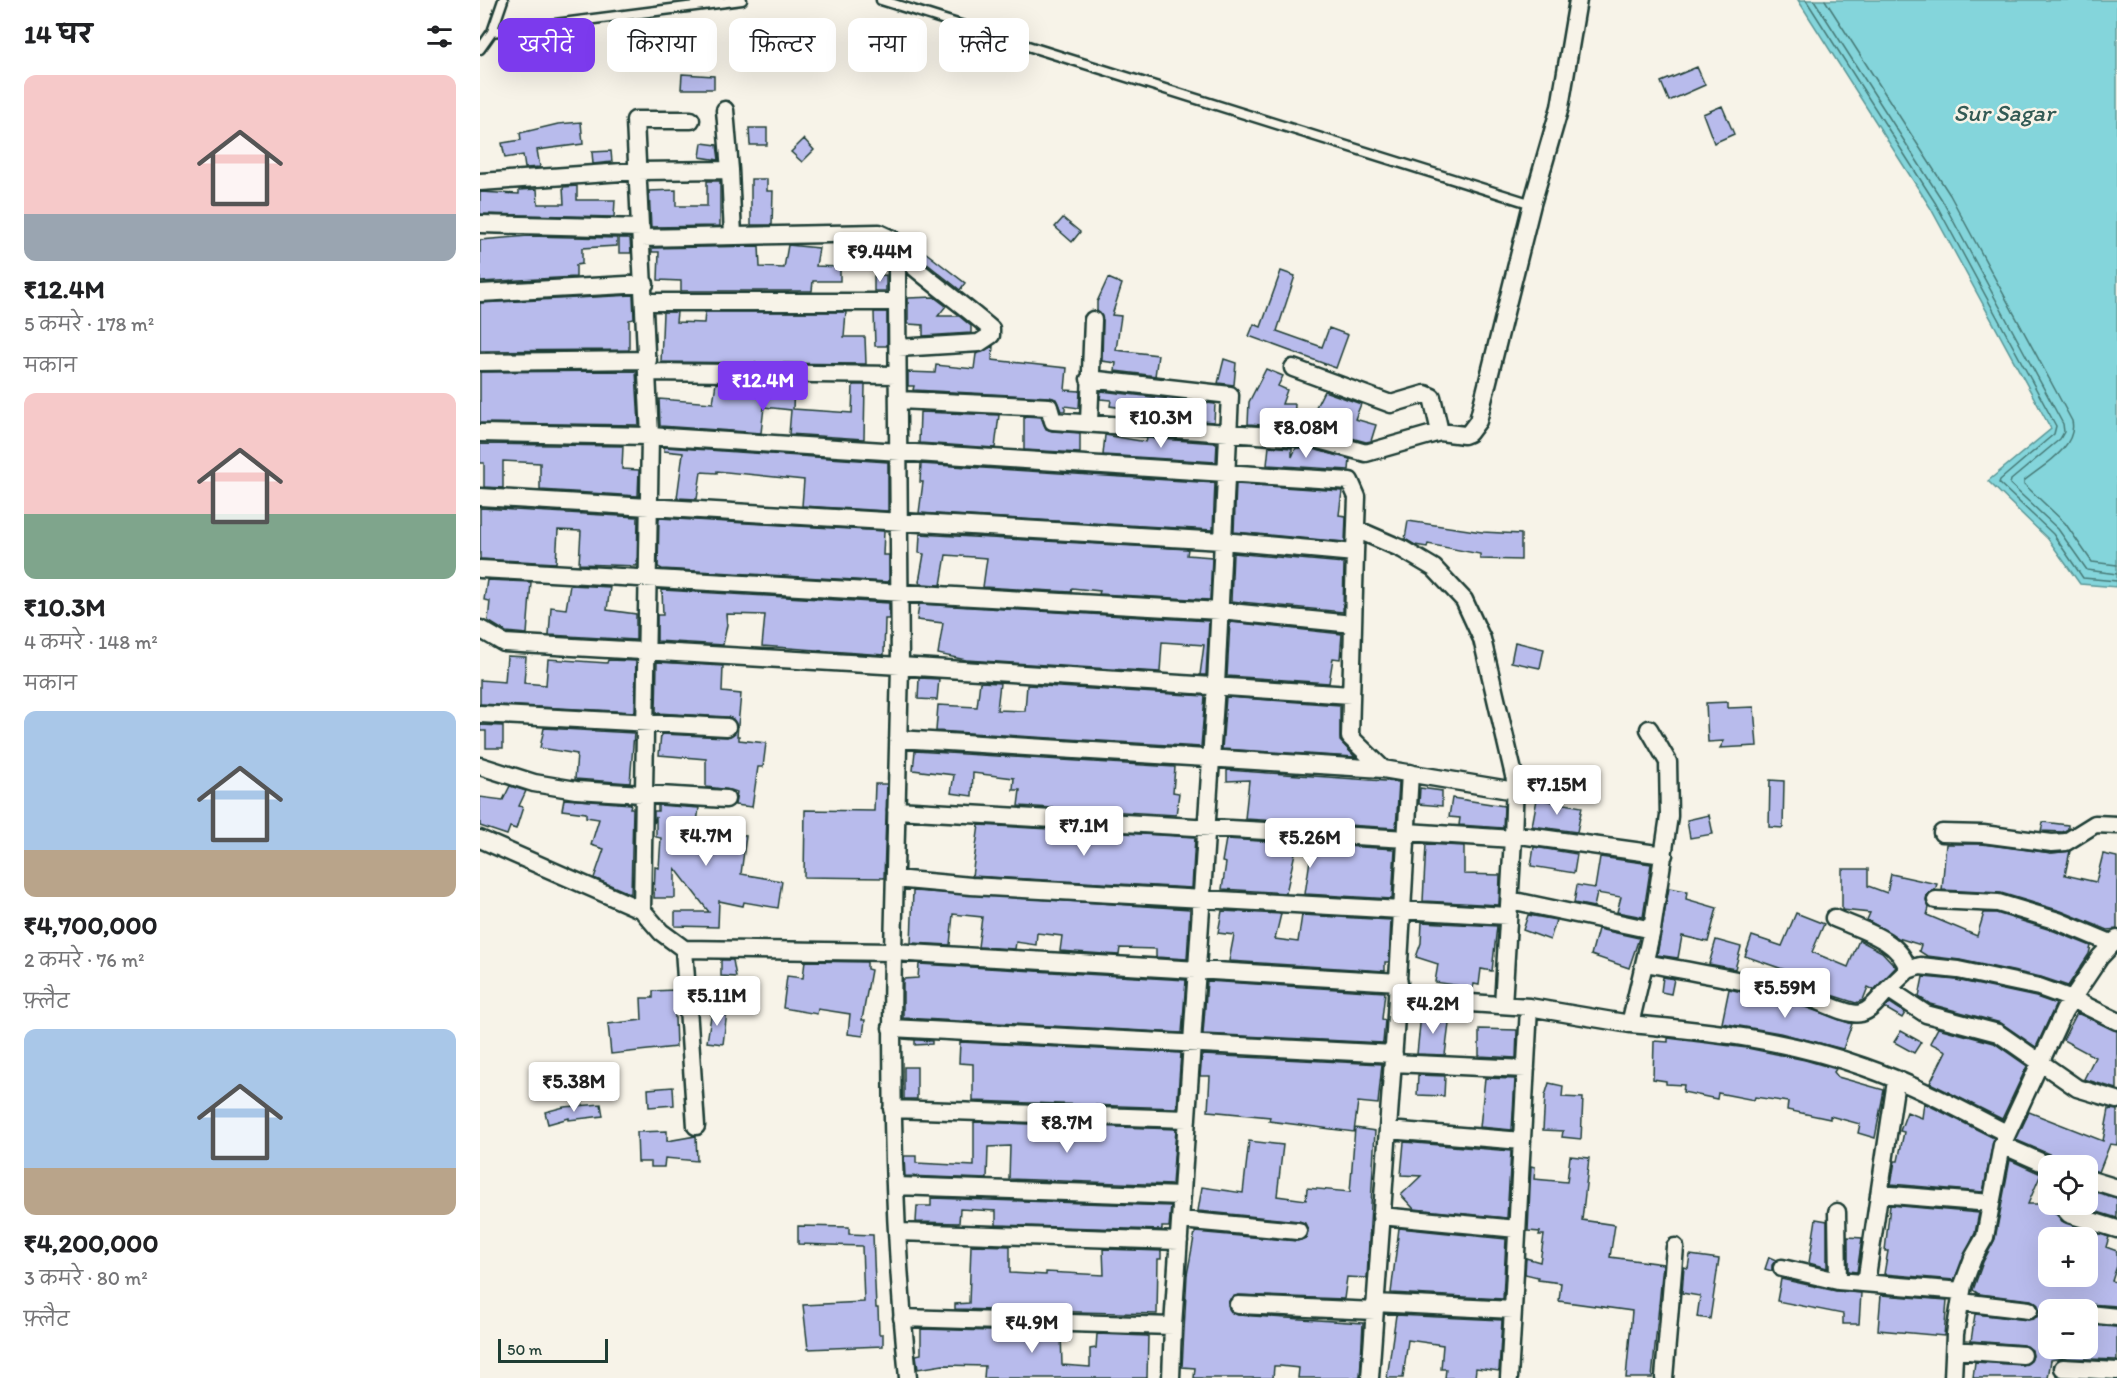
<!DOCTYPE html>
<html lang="hi">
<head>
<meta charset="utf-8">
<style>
  body { margin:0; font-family:Itim,"Playpen Sans Deva",sans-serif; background:#f2f2f2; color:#202124; height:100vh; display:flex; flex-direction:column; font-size:22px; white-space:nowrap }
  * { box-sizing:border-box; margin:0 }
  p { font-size:20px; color:#757577 }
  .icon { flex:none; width:33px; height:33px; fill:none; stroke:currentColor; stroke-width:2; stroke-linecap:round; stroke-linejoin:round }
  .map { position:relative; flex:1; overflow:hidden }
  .details { display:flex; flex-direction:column; background:#fff; width:480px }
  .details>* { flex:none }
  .banner { position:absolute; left:18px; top:18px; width:570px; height:54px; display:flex; gap:12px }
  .fabs { position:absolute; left:1558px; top:1155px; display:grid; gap:12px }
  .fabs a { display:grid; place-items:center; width:60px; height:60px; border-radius:12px; background:#fff; box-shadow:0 6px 24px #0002; font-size:30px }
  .scale { position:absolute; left:18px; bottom:15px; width:110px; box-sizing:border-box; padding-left:6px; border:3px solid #1f3d34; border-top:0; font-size:16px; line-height:21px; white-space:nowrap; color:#1f3d34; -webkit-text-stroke:4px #f7f3e8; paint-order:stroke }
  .price { position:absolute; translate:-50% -51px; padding:0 14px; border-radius:6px; background:#fff; color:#222; font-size:20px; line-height:39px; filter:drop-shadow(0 2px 3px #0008) }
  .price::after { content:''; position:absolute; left:50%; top:36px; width:18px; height:14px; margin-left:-9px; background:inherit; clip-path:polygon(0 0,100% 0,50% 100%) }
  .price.selected { background:#7c3aed; color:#fff }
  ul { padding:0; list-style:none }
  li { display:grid; align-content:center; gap:12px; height:318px; padding:0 24px }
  li span { display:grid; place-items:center; height:186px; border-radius:12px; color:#555 }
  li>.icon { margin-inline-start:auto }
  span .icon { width:108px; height:108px; fill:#fffc; stroke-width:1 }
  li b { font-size:26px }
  h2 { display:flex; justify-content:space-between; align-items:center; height:72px; padding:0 24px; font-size:26px }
  .tag { padding:0 21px; border-radius:12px; background:#fff; box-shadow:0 6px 24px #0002; font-size:21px; line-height:54px }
  .tag.selected { background:#7c3aed; color:#fff }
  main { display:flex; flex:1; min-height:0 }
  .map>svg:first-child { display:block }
</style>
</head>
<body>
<main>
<section class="details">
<h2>14 घर<svg class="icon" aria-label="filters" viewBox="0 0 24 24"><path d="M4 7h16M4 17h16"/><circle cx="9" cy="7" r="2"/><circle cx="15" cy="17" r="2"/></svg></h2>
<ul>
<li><span style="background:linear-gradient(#f6c9c9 75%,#9aa5b1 0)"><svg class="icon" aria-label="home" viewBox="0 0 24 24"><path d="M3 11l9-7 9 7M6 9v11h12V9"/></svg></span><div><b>₹12.4M</b><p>5 कमरे · 178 m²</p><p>मकान</p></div></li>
<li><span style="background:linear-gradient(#f6c9c9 65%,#7fa58c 0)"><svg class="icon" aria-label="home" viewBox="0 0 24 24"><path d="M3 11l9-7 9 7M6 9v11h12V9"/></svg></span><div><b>₹10.3M</b><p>4 कमरे · 148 m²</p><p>मकान</p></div></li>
<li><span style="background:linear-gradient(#a9c7e8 75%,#b9a48a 0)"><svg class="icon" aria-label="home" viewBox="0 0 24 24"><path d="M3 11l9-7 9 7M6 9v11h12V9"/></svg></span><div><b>₹4,700,000</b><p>2 कमरे · 76 m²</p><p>फ़्लैट</p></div></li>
<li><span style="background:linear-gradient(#a9c7e8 75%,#b9a48a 0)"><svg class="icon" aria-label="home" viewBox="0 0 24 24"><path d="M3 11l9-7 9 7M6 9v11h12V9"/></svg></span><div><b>₹4,200,000</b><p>3 कमरे · 80 m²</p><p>फ़्लैट</p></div></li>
</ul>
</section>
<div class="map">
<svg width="1637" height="1378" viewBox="0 0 1637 1378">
  <rect width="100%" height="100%" fill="#f7f3e8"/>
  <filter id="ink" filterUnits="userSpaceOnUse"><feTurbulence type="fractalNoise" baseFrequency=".0167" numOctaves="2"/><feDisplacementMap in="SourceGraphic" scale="12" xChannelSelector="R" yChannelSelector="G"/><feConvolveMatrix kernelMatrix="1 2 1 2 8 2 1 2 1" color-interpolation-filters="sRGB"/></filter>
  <g filter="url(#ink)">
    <path fill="#84d5db" stroke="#5c9898" stroke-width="1.5" d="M1318,0H1637V587L1600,584L1568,539L1508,481L1571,429L1450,207Z"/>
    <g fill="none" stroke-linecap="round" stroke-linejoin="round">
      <path stroke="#477a77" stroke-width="1.5" d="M1326,0L1456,204L1576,426L1574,434L1520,480L1519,483L1573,534L1603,578L1637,581
        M1334,0L1462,200L1583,424L1584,432L1580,439L1531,480L1530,484L1578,529L1607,570L1637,574
        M1345,0L1470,195L1592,421C1598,447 1562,466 1544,481V484L1585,523L1612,562L1637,565"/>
    </g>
    <path fill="#b8bbec" stroke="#1f3d34" stroke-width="1.5" fill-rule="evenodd" d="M1217,67L1225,85L1189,101L1181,82Z
      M202,74L234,76V89H201Z
      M1242,106L1254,134L1234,143L1223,114Z
      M101,122L103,144L57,150L60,167L45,168L43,155L25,158L22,143L41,140L40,133L78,124Z
      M269,128H287V145H270Z
      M324,139L334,150L322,162L311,152Z
      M222,143L237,145L239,160L220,157Z
      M131,151L132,162L113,164L112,152Z
      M271,179H287V191H293L292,225H271Z
      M227,181H240V226L171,227L169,191L196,190V206H227Z
      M97,186V200H135L134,217L0,214V192L39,194V190L57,189L58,204H84L83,187Z
      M583,218L600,232L592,242L575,227Z
      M48,236L137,238V246L102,248V264L96,265V277L0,282V240Z
      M139,238H150L151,253H139Z
      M361,244L402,246L401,268L360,266Z
      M308,245L339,248L336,266L360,267V281H333L332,291H201V281L178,280L179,252H172V248L279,246L280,267L304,268Z
      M441,249L485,283L480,290L436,255Z
      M801,271L815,276L797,331L842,347L849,328L868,335L856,368L769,336L774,324L781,327Z
      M406,275V291H394V276Z
      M628,278L642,284L632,315L641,316L636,350L678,355L675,376L685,377L635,371L636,363L622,361L623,320L617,311V302Z
      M153,295L154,319L149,320V350L0,351V303Z
      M454,297L466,306L458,316H479L491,326V333L443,336V325L428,324V298Z
      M183,312H197L196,322L224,323L225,312H366L364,337H385L386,364L181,362Z
      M394,312H407V346H395Z
      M513,346L512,360L587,368L585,390L600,391L599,408L585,406V411H581L576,399L569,397L433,390L434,386H428V372L455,373L456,365L494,369L496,354Z
      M744,359L756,363L754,385L738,383Z
      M786,369L803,376L798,386L807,390L802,404H815L814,422L809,421V427L768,424L769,402Z
      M156,371L159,425L0,423V372Z
      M236,383L314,384L313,409L372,413L373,385H385L384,439L309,434L311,410L284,407L281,433L180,426L179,399L233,403Z
      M621,391L735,404L734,422L669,417L670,412L630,406L631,400L620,399Z
      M844,391L881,404L875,419L896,425L891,441L886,442L849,432L850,429L830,419Z
      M440,412L519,415L515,448L439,443Z
      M544,416L561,417L566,429L572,431L600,433V453L544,450Z
      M625,435L666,442L667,438L737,443L736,462L623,455Z
      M0,444L143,446L142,469L159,470L158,496L60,490V463L23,461V488L4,487V463H0Z
      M789,446L812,448V457L816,448L833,449L870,459L869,470L787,465Z
      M184,447L408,462V511L322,506L324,480L237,471V473L221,472L217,499L197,498L203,453L184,451Z
      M441,464L735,483L733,530L439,513L443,482H440Z
      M756,484L862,491L859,515L866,516L865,542L754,532Z
      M0,508L158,517L157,566L99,564L101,531L78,530L76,563L0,559Z
      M179,518L404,531L403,555H409V582L182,569L178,567Z
      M928,521L1002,532L1041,534V560L1000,559V554L948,544L947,547L935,545L925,539Z
      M440,534L708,549L707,555L732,557L730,600L619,594L620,591L592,588L591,592L503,587L507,558L466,555L461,585L441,584L439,582L444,554L439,553Z
      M753,553L864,563L863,612L751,601Z
      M7,580L51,582L47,634L26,632L8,621L10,601L4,600Z
      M90,585L130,587L127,610L156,614V640L69,635L71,607L86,609Z
      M182,590L409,603V619H405L404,655L282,646L285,615L246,614L247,625L243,645L177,641V615H183Z
      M439,604L729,621L726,675H720L724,645L682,642L680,672L486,660L458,654L463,623L437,620Z
      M750,622L862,634L860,659L853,658L849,683L747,676Z
      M1035,642L1064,649L1060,668L1031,662Z
      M27,656L46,657L44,683L66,685L68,659L127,663L128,660L156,661L155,712L0,704V680L25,682Z
      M177,662L243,666L242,692L261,694L257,736H259V740L286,743L283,767H278L272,807L255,805L257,792L251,790L226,787V759L179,755L181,734L247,737L255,733L257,727L253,719L248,717L176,713Z
      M439,678L459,679L457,700L438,699Z
      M500,682L520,683L517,710L545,711L547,685L725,696L721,747L456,731L458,705L497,707Z
      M746,697L860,705V741L875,757L742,749Z
      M1248,702V708L1274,707L1277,746L1240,748L1244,741L1228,742L1226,703Z
      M0,725L23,726V748H6V731H0Z
      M64,728L154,733L150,783L95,779L97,754L60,748Z
      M435,751L695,767L693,792L699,793L696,815L538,806L540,790H533L534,778L493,773L492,796L471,793L474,775L433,770Z
      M747,770L919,782L916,828L765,819L769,780L747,781Z
      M1290,780L1304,781L1303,828L1289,827Z
      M395,784H407L404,878L324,877L325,810L394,811Z
      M30,786L46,791L39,806L43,807L36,829L30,827L27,835L0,826V797L23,800Z
      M940,788L962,791V806L939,804Z
      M972,798L1024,806L1023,828L979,825L980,818L969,817Z
      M84,799L151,804L150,808H153L151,894L114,878L124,849L111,845L119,819L106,817V813L82,810Z
      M1057,799L1102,807L1097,832L1052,826Z
      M178,805L219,808L216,830L266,836L261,874L302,881L298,908L264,902L263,906L239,901L238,927L195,926V912H229L195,868V898H174L175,867L179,868L181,838L176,837V817L174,823V811H178Z
      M1229,815L1233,834L1210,838L1207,820Z
      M1563,822L1588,825V829L1583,832L1561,831Z
      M499,825L715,837L712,888L492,876Z
      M746,839L915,849L912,899L825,894L832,846L817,844L806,893L742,889L746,863L742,862Z
      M946,844L984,846V874L1020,875L1019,905L943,901Z
      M1466,844H1502L1571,853L1590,851L1585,875L1616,882L1623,854L1637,857V929L1628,930L1581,911L1521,893L1462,890Z
      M1054,847L1097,854L1094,873L1051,866Z
      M1120,857L1171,864L1163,917L1137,912L1141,897L1117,893L1114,907L1094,903L1097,885L1115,888Z
      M1362,869H1388V886L1407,893L1411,874L1457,884L1455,890L1447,895L1446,900L1449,908L1447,915L1497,936L1504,913H1516L1574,931L1611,946L1609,954L1588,986L1561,977L1480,960L1447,956L1439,951L1441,945L1418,938L1387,920L1390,913L1362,910Z
      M1189,888L1207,891L1206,899L1237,908L1228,942L1202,936L1198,958L1177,955Z
      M433,891L710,909L707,959L676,957V949L640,948L639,955L580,951L582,936L557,933L556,945L536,942L535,949L498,947L502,917L473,914L470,945L431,943Z
      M742,911L801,914L795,939L818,942L822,915L911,920L909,962H905V971L749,961L754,935L738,933Z
      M1316,913L1344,924L1332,952L1368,967L1379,940L1402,952L1416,967L1394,990L1388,987L1383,1000L1376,1003L1307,981L1311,972L1265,956L1272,936L1302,946Z
      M1048,915L1076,920L1070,940L1043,930Z
      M942,922L1017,926L1012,971L1001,969L999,985L994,984L993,988L955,982L958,964L936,957L941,943Z
      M1118,929L1159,938L1149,968L1111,955Z
      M1236,940L1261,947L1255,969L1229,964Z
      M241,960H253L256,977L241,976Z
      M325,961L387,962V969L391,970L382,1020H385L383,1036L368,1034L370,1014L338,1009L337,1014L303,1008L307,976L323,978Z
      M439,964L706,980L702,1033L423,1018V979L438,978Z
      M1183,977L1194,979L1191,994L1181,992Z
      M1443,977L1476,980L1556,997L1576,1004L1556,1047L1521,1023L1450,1004L1439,997Z
      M727,981L905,992L902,1019L905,1020L903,1043L723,1034Z
      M1249,989L1325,1007L1372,1024L1363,1049L1300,1033L1242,1023Z
      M194,990L196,1047L131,1054L128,1024L162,1020L161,998H173V991Z
      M1410,1003L1425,1013L1422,1018L1405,1008Z
      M232,1010L247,1012L243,1044L227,1042Z
      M1597,1013L1637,1031V1089L1604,1079L1615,1057L1583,1040Z
      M941,1014L970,1016L965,1055L937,1054Z
      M1458,1028L1514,1043L1547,1066L1522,1119L1450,1083L1466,1051L1450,1043Z
      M999,1029L1037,1030L1036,1058L999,1056Z
      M1421,1031L1441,1042L1434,1053L1414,1042Z
      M1188,1038L1267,1048L1325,1060L1356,1069L1354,1072L1358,1077L1404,1090L1395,1138L1378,1133L1380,1124L1350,1116V1119L1307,1110L1308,1102L1275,1097L1274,1100L1238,1093L1237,1099L1203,1092L1204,1085L1186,1084V1081L1173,1079L1174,1041L1188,1042Z
      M423,1039L452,1041V1044L435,1045V1040Z
      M480,1042L701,1053L697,1108L493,1101V1064L479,1063Z
      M722,1055L902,1064L898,1104L878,1102L874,1132L789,1121L790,1117L728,1111L730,1076H720Z
      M424,1067H437V1099H424Z
      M938,1075L965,1076L964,1096L937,1095Z
      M1005,1078L1035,1079L1032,1130L1000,1127Z
      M1069,1083L1083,1086L1082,1097L1103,1098L1101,1139L1082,1137L1083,1131L1063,1130L1065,1096Z
      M193,1087L194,1105L169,1107L168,1089Z
      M1444,1103L1514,1138L1503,1192L1411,1184L1415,1161H1418L1424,1132L1420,1131L1427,1112L1442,1118Z
      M121,1104L123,1116L89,1120V1118L68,1124L65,1112L84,1107Z
      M1629,1109L1637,1110V1145L1630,1144L1619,1172L1608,1169V1166H1580L1574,1156L1536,1140L1549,1112L1623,1141Z
      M494,1122L696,1129L692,1185L529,1179L530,1146L508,1147L507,1179L425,1176L424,1156H436V1163L494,1166Z
      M875,1128L895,1131L887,1278L867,1277L864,1299L758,1295L750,1299L748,1305L752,1313L758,1315L883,1323L880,1378H818L819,1368L800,1366H794L793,1378H714L715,1368L702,1367L707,1275L715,1232L817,1241L826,1238L828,1231L825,1223L819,1221L718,1211L722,1187L763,1193L769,1141L803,1145L797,1196L826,1200L827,1188L870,1192Z
      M187,1131V1141L216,1136L217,1161L185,1158L184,1167H171V1162H158L157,1132Z
      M924,1142L1031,1151L1027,1218L934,1209L921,1195L941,1176L921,1175Z
      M1090,1156L1109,1158L1102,1220L1135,1225L1130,1257L1183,1264L1172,1378H1146L1152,1311L1079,1301L1081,1283L1058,1280V1277L1045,1274L1046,1258L1060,1262L1064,1235H1059L1060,1232L1048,1231L1051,1166L1055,1167L1054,1179L1087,1182Z
      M1530,1160L1561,1174L1548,1204H1570L1582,1221L1629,1237L1626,1247L1637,1251V1266L1632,1281L1637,1282V1306L1608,1304L1600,1308L1569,1303V1348H1608V1325L1637,1327V1360L1583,1358L1571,1360L1568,1378H1493L1495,1362L1543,1365L1551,1361L1553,1356L1552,1350L1544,1345L1491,1341L1495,1314L1548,1320L1557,1317L1559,1312L1558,1305L1551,1300L1499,1294L1493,1290L1503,1262L1515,1239ZM1569,1238H1616L1608,1263V1276H1569Z
      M1608,1190L1637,1198V1218L1595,1205L1608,1204Z
      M451,1198L691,1206L689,1227H682V1230L516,1225V1211L480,1209L479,1223L436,1222L437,1206H451Z
      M1410,1205L1499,1213L1495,1233L1474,1280L1404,1274L1408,1251H1405Z
      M1336,1219L1347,1221V1268L1329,1263Z
      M318,1226L369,1227V1234L393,1235L396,1308H398L399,1334H403V1346L328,1349L323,1305L384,1302L382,1246L318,1244Z
      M919,1228L1026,1239L1023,1299L911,1293Z
      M1368,1237L1382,1238L1377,1272L1368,1271Z
      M491,1245L530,1246V1273L566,1275V1272L624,1275L623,1249L681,1251V1259H678L677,1314L475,1309V1304L489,1303Z
      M1210,1255L1239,1259L1230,1319L1217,1317L1220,1296L1202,1293L1204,1267L1208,1268Z
      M1289,1257L1296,1260L1292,1265V1271L1285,1269Z
      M1301,1279L1356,1291L1381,1293L1379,1324H1363V1314L1297,1301Z
      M1401,1295L1467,1300L1464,1336L1398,1330Z
      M916,1315L1022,1320L1019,1371L996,1368L995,1378H965L966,1369H961L963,1345L928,1340L923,1378H907Z
      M441,1329L581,1333L582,1365L610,1367V1349L616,1348L617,1334L668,1336L667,1378H504L505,1366L463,1365L438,1369L436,1355L441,1354Z"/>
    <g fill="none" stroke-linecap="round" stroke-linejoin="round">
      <defs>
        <path id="service" d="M401,0L1052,204
          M12,32L262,0
          M0,49L12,32L23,0"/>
        <path id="minor" d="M245,110L250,170
          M0,182L157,171L250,170L253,236
          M0,224L161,228
          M161,238L399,233L412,239L417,252
          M0,293L165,284
          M417,302V252C447,280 480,302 511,329V335L499,343L418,348
          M0,362L168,360
          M813,368L911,404L945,394L952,397L960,432
          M169,372L417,375
          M609,379L750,395L736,685L693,1326L691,1378
          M419,400L569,407L573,421L835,439L886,453L960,432L984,435L989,433L998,421L1052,204L1080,107L1098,0
          M609,422L613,320
          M0,433L170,436L870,481L877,497L875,553
          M0,497L742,541L875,553L870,737L903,769
          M876,529L922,549L954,568L984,600L1002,639L1035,780L1033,839
          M0,569L740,611L873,624
          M0,629L24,643L420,666L417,302H165
          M0,714L247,727
          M1169,729L1188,762L1189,816L1172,930
          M418,739L903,769L1035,791
          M0,766L54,783L96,790L246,799
          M416,810L927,839
          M927,832L1033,839L1023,1005
          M1462,833L1503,834L1572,843L1586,842L1615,824L1637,825
          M1033,834L1184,855
          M0,839L162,910L170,436L155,120H211
          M415,879L491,886L1028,916
          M1030,900L1172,930L1150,1024L1049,1007
          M1456,900L1518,903L1578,921L1633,944
          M162,910L181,932L204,949L413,952L420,666L871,695
          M1354,918C1381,930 1420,939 1428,970
          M204,949L216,1126
          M1165,963C1220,973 1274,982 1328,997C1341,1001 1369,1017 1381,1013C1392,1010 1401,997 1408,989L1446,1014L1518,1033L1597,1088L1637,1100
          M1408,989L1428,970L1440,966L1478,970L1559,987L1592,999L1637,1021
          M917,998L1049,1007L1033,1310
          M1150,1024C1230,1031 1309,1040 1384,1067C1433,1084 1480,1109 1526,1133
          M411,1028L914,1054
          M913,1063L1046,1069
          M412,1109L707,1119
          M908,1130L1042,1141
          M1522,1145L1570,1166
          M1608,1179L1637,1188
          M416,1186L702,1196
          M1399,1194L1511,1203
          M1580,1204L1589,1214L1637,1229
          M1357,1212L1358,1281L1482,1291
          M901,1216L1037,1229
          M701,1220L818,1231
          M418,1232L699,1241
          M1302,1268L1358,1281
          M1386,1283L1416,1081
          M1481,1302L1549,1310
          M895,1303L1033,1310L1029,1378
          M758,1305L895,1311
          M1608,1314L1637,1317
          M422,1318L693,1326
          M1475,1350L1543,1355
          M1583,1368L1637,1371
          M428,1378C414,1237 410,1094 413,952L919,982
          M890,1378L915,1032L930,773
          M1184,1378L1195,1247
          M1473,1378L1475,1334L1483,1285L1493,1258L1505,1237L1522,1145L1584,1011L1620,957L1637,939"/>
      </defs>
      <use href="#service" stroke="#1f3d34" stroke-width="13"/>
      <use href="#minor" stroke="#1f3d34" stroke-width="21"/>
      <use href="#service" stroke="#f7f3e8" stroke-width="8"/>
      <use href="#minor" stroke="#f7f3e8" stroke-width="16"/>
    </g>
  </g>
  <g text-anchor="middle" stroke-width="5" stroke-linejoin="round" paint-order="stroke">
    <g font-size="24" font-style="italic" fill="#335b55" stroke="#f7f3e8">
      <text x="1524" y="121">Sur Sagar</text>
    </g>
  </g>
</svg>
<div class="fabs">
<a><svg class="icon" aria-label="locate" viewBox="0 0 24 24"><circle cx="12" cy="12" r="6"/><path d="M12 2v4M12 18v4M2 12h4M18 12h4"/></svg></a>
<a>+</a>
<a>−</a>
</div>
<div class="scale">50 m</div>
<b class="price" style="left:400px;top:283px">₹9.44M</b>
<b class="price selected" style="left:283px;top:412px">₹12.4M</b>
<b class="price" style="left:681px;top:449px">₹10.3M</b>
<b class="price" style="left:826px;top:459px">₹8.08M</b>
<b class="price" style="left:1077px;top:816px">₹7.15M</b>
<b class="price" style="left:604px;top:857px">₹7.1M</b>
<b class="price" style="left:226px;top:867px">₹4.7M</b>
<b class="price" style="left:830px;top:869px">₹5.26M</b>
<b class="price" style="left:1305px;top:1019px">₹5.59M</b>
<b class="price" style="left:237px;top:1027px">₹5.11M</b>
<b class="price" style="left:953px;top:1035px">₹4.2M</b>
<b class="price" style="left:94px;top:1113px">₹5.38M</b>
<b class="price" style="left:587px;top:1154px">₹8.7M</b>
<b class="price" style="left:552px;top:1354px">₹4.9M</b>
<div class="banner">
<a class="tag selected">खरीदें</a>
<a class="tag">किराया</a>
<a class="tag">फ़िल्टर</a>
<a class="tag">नया</a>
<a class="tag">फ़्लैट</a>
</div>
</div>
</main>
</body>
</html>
